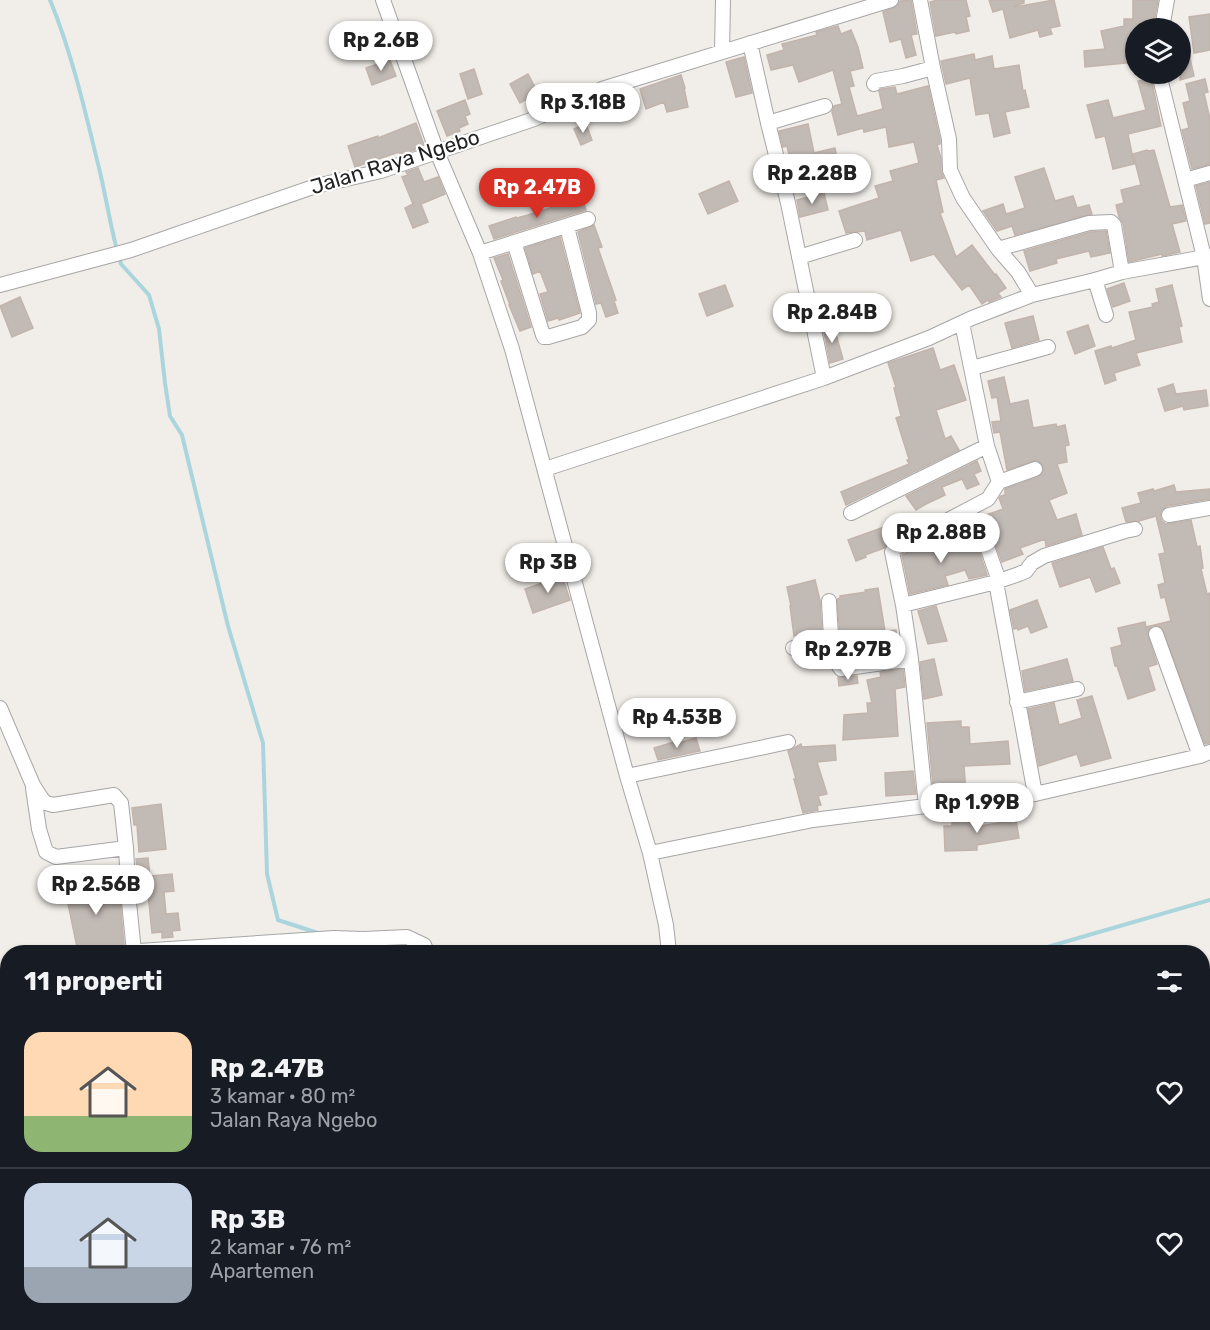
<!DOCTYPE html>
<html lang="id">
<head>
<meta charset="utf-8">
<style>
  body { margin:0; font-family:Rubik,sans-serif; background:#242831; color:#f1f3f6; height:100vh; display:flex; flex-direction:column; font-size:22px; white-space:nowrap }
  * { box-sizing:border-box; margin:0 }
  p { font-size:20px; color:#9ea1a6 }
  .icon { flex:none; width:33px; height:33px; fill:none; stroke:currentColor; stroke-width:2; stroke-linecap:round; stroke-linejoin:round }
  .map { position:relative; flex:1; overflow:hidden }
  .details { position:absolute; left:0px; top:945px; width:1210px; height:386px; display:flex; flex-direction:column; background:#171b24; border-radius:24px 24px 0 0; box-shadow:0 2px 4px #0004 }
  .details>* { flex:none }
  .tools { position:absolute; left:1125px; top:18px; display:grid; gap:12px }
  .tools a { display:grid; place-items:center; width:66px; height:66px; border-radius:50%; background:#171b24; box-shadow:0 2px 4px #0004; font-size:30px }
  .price { position:absolute; translate:-50% -51px; padding:0 14px; border-radius:21px; background:#fff; color:#222; font-size:20px; line-height:39px; filter:drop-shadow(0 2px 3px #0008) }
  .price::after { content:''; position:absolute; left:50%; top:36px; width:18px; height:14px; margin-left:-9px; background:inherit; clip-path:polygon(0 0,100% 0,50% 100%) }
  .price.active { background:#d93025; color:#fff }
  ul { padding:0; list-style:none }
  li { display:flex; align-items:center; gap:18px; height:150px; padding:0 24px }
  li+li { border-top:2px solid #363941 }
  li span { display:grid; place-items:center; flex:none; width:168px; height:120px; border-radius:18px; color:#555 }
  li>.icon { margin-inline-start:auto }
  span .icon { width:72px; height:72px; fill:#fffc; stroke-width:1 }
  li b { font-size:26px }
  h2 { display:flex; justify-content:space-between; align-items:center; height:72px; padding:0 24px; font-size:26px }
  .map>svg:first-child { display:block }
</style>
</head>
<body>
<div class="map">
<svg width="1210" height="1330" viewBox="0 0 1210 1330">
  <rect width="100%" height="100%" fill="#f1eee9"/>
  <g fill="none" stroke-linecap="round" stroke-linejoin="round">
    <path stroke="#abd5dd" stroke-width="4" d="M50,0C71,51 84,106 97,160C105,190 109,220 117,250
      M119,257L121,264L149,295L159,329L165,383L170,416L182,435L228,626L263,743L267,874L278,920L318,933
      M1030,952L1210,900
      M0,1012L8,1011"/>
    <path stroke="#abd5dd" stroke-width="24" d="M0,1061L8,1068
      M97,1330L98,1323"/>
  </g>
  <path fill="#c2bab5" stroke="#c3b4ab" stroke-width="1.5" d="M911,0L917,34L911,35L916,55L906,58L901,39L890,42L883,12L897,6L900,1Z
    M938,0H966L970,16L966,17L969,31L956,34L955,32L936,36L930,2Z
    M989,0H1024V3L1014,6L1015,7L1054,0L1060,26L1050,28L1052,34L1040,37L1038,30L1010,38L1003,9L993,12Z
    M1133,0H1158L1153,27L1136,28V62L1085,67L1084,51L1105,49L1101,31L1124,26V19H1133Z
    M1210,14V50L1194,53L1189,17Z
    M838,26L841,34L851,30L858,47L863,68L850,71L854,86L849,87L857,116L883,109L879,91L881,89L895,87L897,94L928,86L940,140V144L937,145L941,158V171L944,178L936,180L943,212L940,213L956,257L972,245L995,275L996,274L1006,288L998,293L1001,297L989,302L988,300L982,304L969,285L962,290L934,254L911,261L901,230L867,240L865,231L846,233L839,211L879,198L875,186L893,181L890,171L919,163L914,142L889,147L886,127L864,132L863,128L838,135L832,112L834,106L842,104L833,70L799,82L793,65L771,70L767,55L784,50L782,44L817,35L816,32Z
    M1180,36H1185L1194,76L1180,80Z
    M974,54L975,60L992,56L994,69L1019,65L1023,91L1025,90L1029,107L1005,112L1010,133L994,137L989,113L976,115L970,78L946,84L941,61Z
    M744,57L752,93L736,97L726,62Z
    M390,60L396,76L372,85L366,68Z
    M474,69L482,94L468,99L460,74Z
    M528,74L538,93L520,103L510,84Z
    M681,75L685,88H684L688,107L667,112L664,102L646,109L640,89Z
    M1151,78L1161,126L1128,134L1134,164L1113,169L1105,136L1096,138L1087,105L1108,100L1113,118L1146,110L1138,81Z
    M1205,79L1208,92L1204,93L1210,119V164L1192,169L1182,130L1189,128L1183,103L1190,101L1186,84Z
    M465,100L470,114L465,116L468,124L459,128L460,131L447,136L437,111Z
    M416,123L424,145L414,149L415,150L400,155L399,152L355,167L348,146L378,136V138Z
    M586,124L592,140L581,145L574,129Z
    M808,124L814,153L835,148L842,184L831,187L826,169L813,172L812,168L793,172L787,146L783,147L779,131Z
    M1147,150L1148,151L1154,150L1170,207L1182,205L1186,221L1172,224L1180,252L1162,256V254L1129,262L1123,223L1119,217L1116,205L1124,203L1121,190L1141,185L1133,154Z
    M418,168L424,182L438,177L445,194L421,204L428,222L413,228L405,208L413,204L402,177L408,175L406,172Z
    M1044,168L1055,201L1073,196L1077,208L1089,205L1092,214L1015,235L1012,226L997,231L983,211L1003,204L1006,214L1025,208L1015,177Z
    M729,181L738,201L708,214L699,194Z
    M1210,182V223L1205,224L1196,186Z
    M824,193L828,210L800,217L797,200Z
    M582,198L586,210L494,239L489,226L516,217L517,218L528,215Z
    M594,225L602,247L598,248L616,300L614,301L618,313L606,317L601,303L596,304L578,232Z
    M1106,231L1110,253L1091,257L1089,251L1056,259L1057,263L1030,271L1024,251L1090,232Z
    M560,237L580,313L559,320L558,318L548,321L540,294L548,292L540,271L533,274L525,248Z
    M508,254L531,327L520,331L509,305H510L501,281L503,280L494,258Z
    M1124,283L1130,301L1113,307L1107,289Z
    M725,285L733,306L707,316L699,294Z
    M1172,285L1182,326L1179,327L1182,342L1136,353L1140,365L1114,373L1116,380L1105,384L1095,351L1111,346L1112,348L1136,340L1129,312L1153,307L1152,304L1159,302L1156,289Z
    M20,297L33,328L12,337L0,306Z
    M1033,316L1039,340L1012,348L1005,323Z
    M833,324L843,359L830,363L823,327Z
    M1088,325L1095,346L1075,354L1067,332Z
    M933,348L940,370L954,365L966,400L936,410L945,439L951,436L959,450L846,505L841,492L909,464L907,460L909,459L896,418L901,416L894,388L896,387L888,363Z
    M1004,377L1010,404L1028,400L1033,428L1056,424L1057,427L1065,425L1069,445L1065,446L1067,462L1057,464L1067,493L1049,500L1057,520L1076,514L1082,535L1046,546L1045,539L1020,548L1023,554L1002,562L990,529L984,523L977,525L975,519L1003,509L999,498L1001,496L1005,495V489L1038,477L1042,474L1044,470L1041,463L1036,460L1007,470L1000,432L994,433L992,422L1001,421L997,397L992,398L988,381Z
    M1173,384L1176,394L1206,390L1208,406L1184,410L1183,406L1165,411L1158,389Z
    M977,461L981,471L974,474L979,484L967,489L962,479L942,487L945,495L926,504L916,510L906,496Z
    M1174,485L1176,492L1210,489V499L1167,506L1161,511L1160,516L1162,521L1166,524L1191,520L1197,547L1200,546L1203,568L1201,569L1207,594L1210,593V743L1205,744L1162,628L1157,625L1152,626L1149,629L1147,633L1157,664L1148,667L1155,690L1128,699L1117,666H1115L1111,648L1122,645L1118,628L1145,622L1146,627L1171,621L1165,597L1161,598L1158,585L1165,583L1159,554L1165,553L1156,516L1139,521L1126,522L1122,508L1141,503L1138,493L1153,489L1154,491Z
    M912,517L916,527L891,540L884,548L865,555L866,557L856,561L848,540Z
    M975,538L987,575L969,579L965,570L945,576L948,585L910,594L902,555L922,544L923,547L951,541L952,547Z
    M1103,547L1111,569L1114,568L1120,583L1096,592L1090,577L1060,587L1052,563Z
    M562,576L570,600L533,613L525,589Z
    M815,580L820,600L822,636L802,638L801,635L794,636L790,606H791L787,587Z
    M878,588L885,631L896,630L898,648L870,652V654L854,656V658L845,659L840,636L837,599L840,598V596L866,592L865,590Z
    M1037,600L1047,627L1031,633L1028,626L1018,630L1017,628L1014,629L1010,610Z
    M936,606L947,641L928,644L918,611Z
    M825,654L828,664L806,668L804,656Z
    M934,659L942,695L924,699L920,662Z
    M1067,659L1073,681L1025,691L1022,671Z
    M903,669L905,687L895,689L898,736L843,740L844,715L868,713L867,703H872L867,680L881,677L880,672Z
    M857,676L858,683L839,686L838,677Z
    M1092,696L1111,758L1081,766L1077,754L1039,766L1028,709L1054,703L1059,725L1082,718L1077,700Z
    M961,721V727H969L970,744L1008,741L1010,764L964,766L966,793L934,796L927,723Z
    M696,738L700,751L658,760L654,748L674,742L675,744Z
    M801,744L802,747L835,745L836,760L817,762L827,794L818,796L821,805L817,806L818,810L803,813L794,779H796L788,751Z
    M913,771L916,794L886,796L885,773Z
    M161,804L166,849L139,852L137,825H134L132,808Z
    M980,819V826L1016,820L1019,838L977,845V850L945,851L944,826H952V821Z
    M148,858L150,876L172,874L174,891L164,892L166,914L178,913L180,930L172,931L173,937L162,938V932L152,933L148,894H140L136,859Z
    M117,878L119,890L124,945L88,952H78L65,889Z"/>
  <g fill="none" stroke-linecap="round" stroke-linejoin="round">
    <defs>
      <path id="minor" d="M383,0L437,152L480,253L512,349L627,776L650,853L666,925L669,952
        M920,0L933,68L949,139L950,170L963,198L998,249L1018,272L1032,295
        M1162,28L1167,0
        M750,43L768,123L788,203L824,378L929,338L972,318L1032,295L1095,280L1122,272L1210,256
        M722,52L723,0
        M1159,74L1204,257L1210,299
        M874,84L876,81L903,76L933,68
        M768,123L825,106
        M1185,180L1210,173
        M514,242L543,335L544,337H548L582,327L589,320V313L567,227
        M998,249L1089,223L1111,222L1114,225L1122,272
        M480,253L588,219
        M799,257L855,240
        M1095,280L1106,315
        M0,285L131,250L316,186L381,171L534,119L602,89L891,0
        M962,323L987,446L999,482L1035,469
        M972,368L1048,347
        M545,469L824,378
        M851,513L987,446
        M1169,515L1210,508
        M982,532L999,581
        M996,582L1019,574L1026,571L1032,563L1044,556L1125,531L1135,529
        M829,601C830,618 830,657 841,669L911,659
        M903,605L996,582L1035,794
        M1156,634L1200,756
        M793,648L832,644
        M1017,702L1077,689
        M0,708L33,785L42,799L46,803L53,805L114,795L121,803L126,848L129,902L134,952
        M627,776L788,742
        M33,788L39,829L46,852L56,857L126,848
        M926,806L911,659L903,605L892,552L895,548L988,499L999,482
        M650,853L813,820L926,806L995,800L1035,794L1200,756L1210,752
        M134,949L139,951L334,938L363,939L407,937L424,945L427,952
        M0,1188L8,1185
        M130,1323L132,1330
        M453,1323L455,1330
        M617,1323L619,1330
        M1035,1323L1039,1330
        M1143,1323L1144,1330
        M0,1329L10,1323"/>
    </defs>
    <use href="#minor" stroke="#a6a6a6" stroke-width="16"/>
    <use href="#minor" stroke="#fff" stroke-width="14"/>
  </g>
  <g text-anchor="middle" stroke-width="4.5" stroke-linejoin="round" paint-order="stroke">
    <g font-size="21" fill="#222" stroke="#fff">
      <text transform="translate(395 162) rotate(-17)" y="7">Jalan Raya Ngebo</text>
    </g>
  </g>
</svg>
<div class="tools">
<a><svg class="icon" aria-label="layers" viewBox="0 0 24 24"><path d="M12 4l9 5-9 5-9-5zM3 14l9 5 9-5"/></svg></a>
</div>
<b class="price" style="left:381px;top:72px">Rp 2.6B</b>
<b class="price" style="left:583px;top:134px">Rp 3.18B</b>
<b class="price" style="left:812px;top:205px">Rp 2.28B</b>
<b class="price active" style="left:537px;top:219px">Rp 2.47B</b>
<b class="price" style="left:832px;top:344px">Rp 2.84B</b>
<b class="price" style="left:941px;top:564px">Rp 2.88B</b>
<b class="price" style="left:548px;top:594px">Rp 3B</b>
<b class="price" style="left:848px;top:681px">Rp 2.97B</b>
<b class="price" style="left:677px;top:749px">Rp 4.53B</b>
<b class="price" style="left:977px;top:834px">Rp 1.99B</b>
<b class="price" style="left:96px;top:916px">Rp 2.56B</b>
<section class="details">
<h2>11 properti<svg class="icon" aria-label="filters" viewBox="0 0 24 24"><path d="M4 7h16M4 17h16"/><circle cx="9" cy="7" r="2"/><circle cx="15" cy="17" r="2"/></svg></h2>
<ul>
<li><span style="background:linear-gradient(#ffd9b3 70%,#8fb573 0)"><svg class="icon" aria-label="home" viewBox="0 0 24 24"><path d="M3 11l9-7 9 7M6 9v11h12V9"/></svg></span><div><b>Rp 2.47B</b><p>3 kamar · 80 m²</p><p>Jalan Raya Ngebo</p></div><svg class="icon" aria-label="heart" viewBox="0 0 24 24"><path d="M12 20l-8-8c-3-5 5-10 8-4 3-6 11-1 8 4z"/></svg></li>
<li><span style="background:linear-gradient(#c9d6e8 70%,#9aa5b1 0)"><svg class="icon" aria-label="home" viewBox="0 0 24 24"><path d="M3 11l9-7 9 7M6 9v11h12V9"/></svg></span><div><b>Rp 3B</b><p>2 kamar · 76 m²</p><p>Apartemen</p></div><svg class="icon" aria-label="heart" viewBox="0 0 24 24"><path d="M12 20l-8-8c-3-5 5-10 8-4 3-6 11-1 8 4z"/></svg></li>
</ul>
</section>
</div>
</body>
</html>
